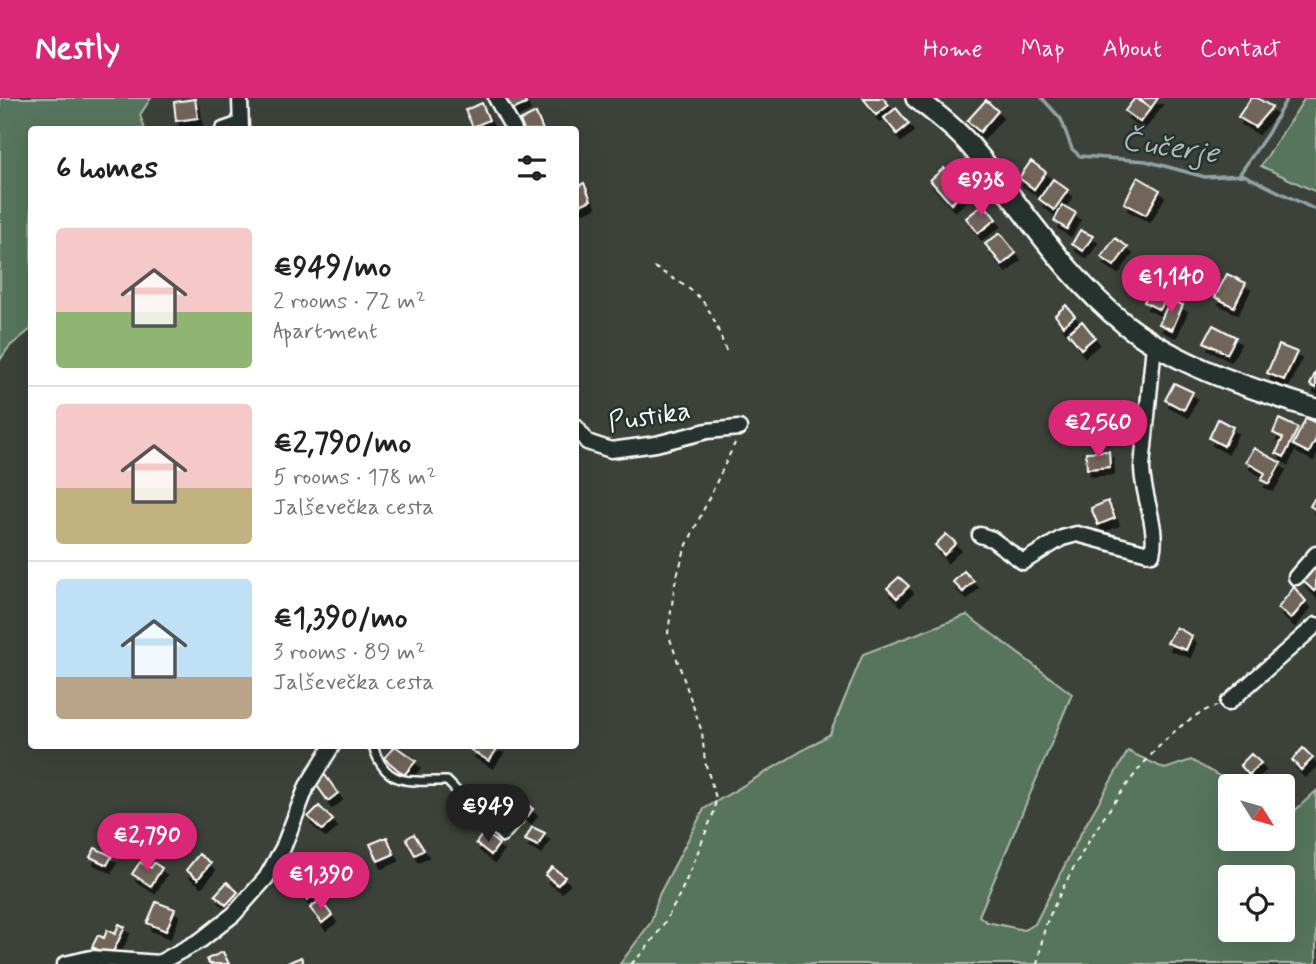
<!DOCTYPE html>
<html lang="en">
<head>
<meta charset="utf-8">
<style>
  body { margin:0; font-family:Mynerve,sans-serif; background:#f2f2f2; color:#222; height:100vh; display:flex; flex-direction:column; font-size:26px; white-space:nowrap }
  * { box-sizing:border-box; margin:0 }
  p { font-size:23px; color:#767676 }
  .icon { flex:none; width:38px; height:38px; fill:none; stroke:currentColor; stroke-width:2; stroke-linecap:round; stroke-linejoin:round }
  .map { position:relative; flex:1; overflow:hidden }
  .side { position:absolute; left:28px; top:28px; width:551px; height:623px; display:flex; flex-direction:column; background:#fff; border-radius:7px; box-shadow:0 7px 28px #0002 }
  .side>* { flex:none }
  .needle { width:46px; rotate:127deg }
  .buttons { position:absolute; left:1218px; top:676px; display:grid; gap:14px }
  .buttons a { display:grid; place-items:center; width:77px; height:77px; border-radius:7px; background:#fff; box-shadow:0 7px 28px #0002; font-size:35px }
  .price { position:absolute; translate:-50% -60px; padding:0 16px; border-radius:24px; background:#db2777; color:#fff; font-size:23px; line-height:46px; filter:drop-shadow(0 2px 4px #0008) }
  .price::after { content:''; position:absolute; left:50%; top:42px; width:21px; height:16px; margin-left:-10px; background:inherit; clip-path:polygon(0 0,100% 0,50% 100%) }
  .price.selected { background:#222; color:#fff }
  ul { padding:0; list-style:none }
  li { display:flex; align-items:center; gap:21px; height:175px; padding:0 28px }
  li+li { border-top:2px solid #e0e0e0 }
  li span { display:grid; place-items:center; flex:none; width:196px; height:140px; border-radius:7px; color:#555 }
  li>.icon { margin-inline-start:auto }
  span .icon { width:84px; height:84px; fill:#fffc; stroke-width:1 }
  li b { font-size:30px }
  h2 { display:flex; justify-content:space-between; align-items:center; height:84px; padding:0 28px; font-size:30px }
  header { display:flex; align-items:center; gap:42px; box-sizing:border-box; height:98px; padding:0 35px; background:#db2777; color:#fff }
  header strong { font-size:33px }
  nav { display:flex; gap:38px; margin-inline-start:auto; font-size:24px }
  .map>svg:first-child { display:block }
</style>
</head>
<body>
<header>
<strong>Nestly</strong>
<nav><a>Home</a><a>Map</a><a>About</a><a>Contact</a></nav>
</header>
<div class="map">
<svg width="1316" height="866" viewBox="0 0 1316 866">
  <defs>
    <filter id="shadow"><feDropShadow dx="4" dy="7" stdDeviation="0" flood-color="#0009"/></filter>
  </defs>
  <rect width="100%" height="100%" fill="#3c423a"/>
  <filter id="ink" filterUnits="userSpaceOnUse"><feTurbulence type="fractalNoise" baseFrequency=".0143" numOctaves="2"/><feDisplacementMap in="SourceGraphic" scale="14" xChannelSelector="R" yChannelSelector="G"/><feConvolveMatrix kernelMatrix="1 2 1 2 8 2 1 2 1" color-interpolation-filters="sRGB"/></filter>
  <g filter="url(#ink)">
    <path fill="#57745b" stroke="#abbaad" stroke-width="2" fill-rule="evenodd" d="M0,0H151L140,17L145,31L32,32L31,231L9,249L0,262Z
      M1305,0H1316V94L1261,68Z
      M967,517L1072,596L979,818L987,824L1024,832L1035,826L1081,735L1128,653L1165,671L1191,662L1237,688H1230V740H1283V718L1287,720L1316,693V866H620L651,824L659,797L704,711L830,636L863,556ZM1230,779H1283V831H1230Z"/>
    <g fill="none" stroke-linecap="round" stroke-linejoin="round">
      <path stroke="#91a3a8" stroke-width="3.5" d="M1042,0L1061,21L1072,51L1080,58L1146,63L1205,79L1244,77L1316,112
        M1239,77L1268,35L1287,0"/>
    </g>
    <path fill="#71655a" stroke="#fff" stroke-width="2" filter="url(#shadow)" d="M504,0H524L526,6L510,13Z
      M863,0H883L889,7L876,17Z
      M1135,0L1151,10L1140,24L1125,13Z
      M1138,0H1158L1151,10Z
      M1251,0H1257L1272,9L1255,29L1238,19Z
      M195,1L198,20L176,23L174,4Z
      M986,2L998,13L980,34L967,23Z
      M482,5L489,22L473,29L465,12Z
      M896,10L909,26L897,36L884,20Z
      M536,15L543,32H524L520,23Z
      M1031,63L1046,74L1034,91L1019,80Z
      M944,70L965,93L951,106L930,82Z
      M1138,79L1160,92L1146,117L1124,105Z
      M1053,81L1068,92L1054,112L1039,101Z
      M584,85L591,102L576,109V89Z
      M984,106L996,121L978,135L966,120Z
      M1062,107L1076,115L1067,131L1054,123Z
      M1080,132L1093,138L1083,153L1072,146Z
      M1000,135L1016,155L1002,167L985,146Z
      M1115,140L1128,149L1114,168L1101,159Z
      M1227,176L1246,185L1234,209L1215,199Z
      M1156,179L1172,188L1160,212L1144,204Z
      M1170,202L1183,207L1172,232L1159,226Z
      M1066,207L1075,218L1063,228L1055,217Z
      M1082,223L1095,239L1081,251L1068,235Z
      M1213,227L1236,239L1227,256L1204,244Z
      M1279,247L1297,254L1284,282L1267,275Z
      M1316,273V290L1310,287Z
      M1174,285L1193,294L1184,312L1165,302Z
      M1102,319L1113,335L1105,340L1094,324Z
      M1306,320L1316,325V341L1309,355L1293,347Z
      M1218,321L1233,329L1224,348L1209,340Z
      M1279,321L1298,330L1284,359L1276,355L1283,340L1273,335Z
      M1254,350L1281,365L1269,386L1261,382L1265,375L1246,364Z
      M1109,353L1110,369L1087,371L1086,354Z
      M1316,398V412L1310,408Z
      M1108,403L1115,420L1098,427L1091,410Z
      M946,436L956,445L944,457L935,447Z
      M1316,466V491L1314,493L1302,482Z
      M964,473L974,483L963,494L953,484Z
      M899,479L909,488L897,500L887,490Z
      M1294,489L1306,503L1291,521L1278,510Z
      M1176,529L1192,538L1186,552L1167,545Z
      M395,648L416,663L404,677L384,660Z
      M474,648H499L489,663L471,652Z
      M1303,650L1313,660L1301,672L1292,662Z
      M1251,656L1261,665L1249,677L1240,667Z
      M325,677L338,695L328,703L315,685Z
      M528,707L533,711L527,719L522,715Z
      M319,708L333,722L322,732L308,719Z
      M532,729L545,735L538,748L525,742Z
      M484,734L499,746L491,757L476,745Z
      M414,736L424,752L415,757L406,741Z
      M387,739L394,756L378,763L370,746Z
      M95,750L112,758L107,767L90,759Z
      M199,756L211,765L198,781L186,772Z
      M140,764L151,770L154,765L162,770L151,788L132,776Z
      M283,765L293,775L284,783L274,773Z
      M552,769L565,779L558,787L545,777Z
      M227,784L238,794L226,807L215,797Z
      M306,787L315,796L307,802L299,793Z
      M320,802L332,817L322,825L310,810Z
      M156,804L175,811L166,833L147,825Z
      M119,826L125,829L111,858L92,849L98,837L104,840L107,832L115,836Z
      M223,854L229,866H209L207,861Z
      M301,859L304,866H285Z"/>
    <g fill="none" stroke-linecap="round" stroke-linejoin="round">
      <defs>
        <path id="lane" d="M373,648C386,691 411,682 447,683L503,740L519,722"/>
        <path id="street" d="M240,0L241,32
          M496,0L514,32
          M223,32L240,26
          M576,329L587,344L611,352L656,346L707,333L739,330
          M980,437L992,441L1023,464L1062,440L1077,436L1152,456C1159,429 1142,397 1142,369L1154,247
          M1296,479L1316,456
          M1228,605L1316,527
          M65,866L91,860L159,865L201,842L234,816L266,780L283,750L307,688L332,648"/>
        <path id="secondary" d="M916,0C934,14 953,28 968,45C1021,106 1062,176 1126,227C1182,270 1250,290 1316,311"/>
      </defs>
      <use href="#lane" stroke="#fff" stroke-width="12"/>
      <use href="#street" stroke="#fff" stroke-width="19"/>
      <use href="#secondary" stroke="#fff" stroke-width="24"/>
      <path stroke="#fff" stroke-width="2" stroke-dasharray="5 5" stroke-linecap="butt" d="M654,169C702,198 706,197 726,253
        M631,866C674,827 692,766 714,714L716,700L705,664L702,634L668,535L675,485L685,451L735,345
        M1037,866C1041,852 1042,837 1047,824C1072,764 1152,626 1217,608"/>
      <use href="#lane" stroke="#26332d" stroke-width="7"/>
      <use href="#street" stroke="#26332d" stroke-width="14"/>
      <use href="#secondary" stroke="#26332d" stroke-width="19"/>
    </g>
  </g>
  <g text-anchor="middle" stroke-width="5" stroke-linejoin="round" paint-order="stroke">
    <g font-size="28" fill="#fff" stroke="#26332d">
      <text transform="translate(649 317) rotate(-9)" y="10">Pustika</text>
    </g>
    <g font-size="30" font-style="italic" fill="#adbabe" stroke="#26332d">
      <text transform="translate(1170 48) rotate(8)" y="10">Čučerje</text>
    </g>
  </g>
</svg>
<div class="buttons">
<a><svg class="needle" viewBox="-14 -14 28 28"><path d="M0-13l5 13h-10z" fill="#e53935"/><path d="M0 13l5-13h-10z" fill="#767676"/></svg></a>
<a><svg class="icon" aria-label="locate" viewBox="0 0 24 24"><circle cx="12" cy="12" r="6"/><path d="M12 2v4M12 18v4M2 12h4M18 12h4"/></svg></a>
</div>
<b class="price" style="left:981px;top:120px">€938</b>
<b class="price" style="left:1171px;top:217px">€1,140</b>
<b class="price" style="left:1098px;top:362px">€2,560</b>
<b class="price selected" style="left:488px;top:746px">€949</b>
<b class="price" style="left:147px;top:775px">€2,790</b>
<b class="price" style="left:321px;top:814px">€1,390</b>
<section class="side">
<h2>6 homes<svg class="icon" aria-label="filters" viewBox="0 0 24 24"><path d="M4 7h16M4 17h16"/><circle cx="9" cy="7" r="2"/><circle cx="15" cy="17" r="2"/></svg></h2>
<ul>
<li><span style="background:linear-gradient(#f6c9c9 60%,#8fb573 0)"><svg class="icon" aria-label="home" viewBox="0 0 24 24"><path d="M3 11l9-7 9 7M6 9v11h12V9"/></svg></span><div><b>€949/mo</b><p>2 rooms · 72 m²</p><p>Apartment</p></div></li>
<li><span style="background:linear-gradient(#f6c9c9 60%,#c2b280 0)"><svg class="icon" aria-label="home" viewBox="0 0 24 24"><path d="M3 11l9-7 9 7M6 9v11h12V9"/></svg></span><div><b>€2,790/mo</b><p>5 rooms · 178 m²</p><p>Jalševečka cesta</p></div></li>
<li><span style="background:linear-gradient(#bfe0f5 70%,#b9a48a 0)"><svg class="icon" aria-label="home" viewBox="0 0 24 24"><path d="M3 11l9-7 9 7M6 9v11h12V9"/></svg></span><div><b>€1,390/mo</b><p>3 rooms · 89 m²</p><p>Jalševečka cesta</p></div></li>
</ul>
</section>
</div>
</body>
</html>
